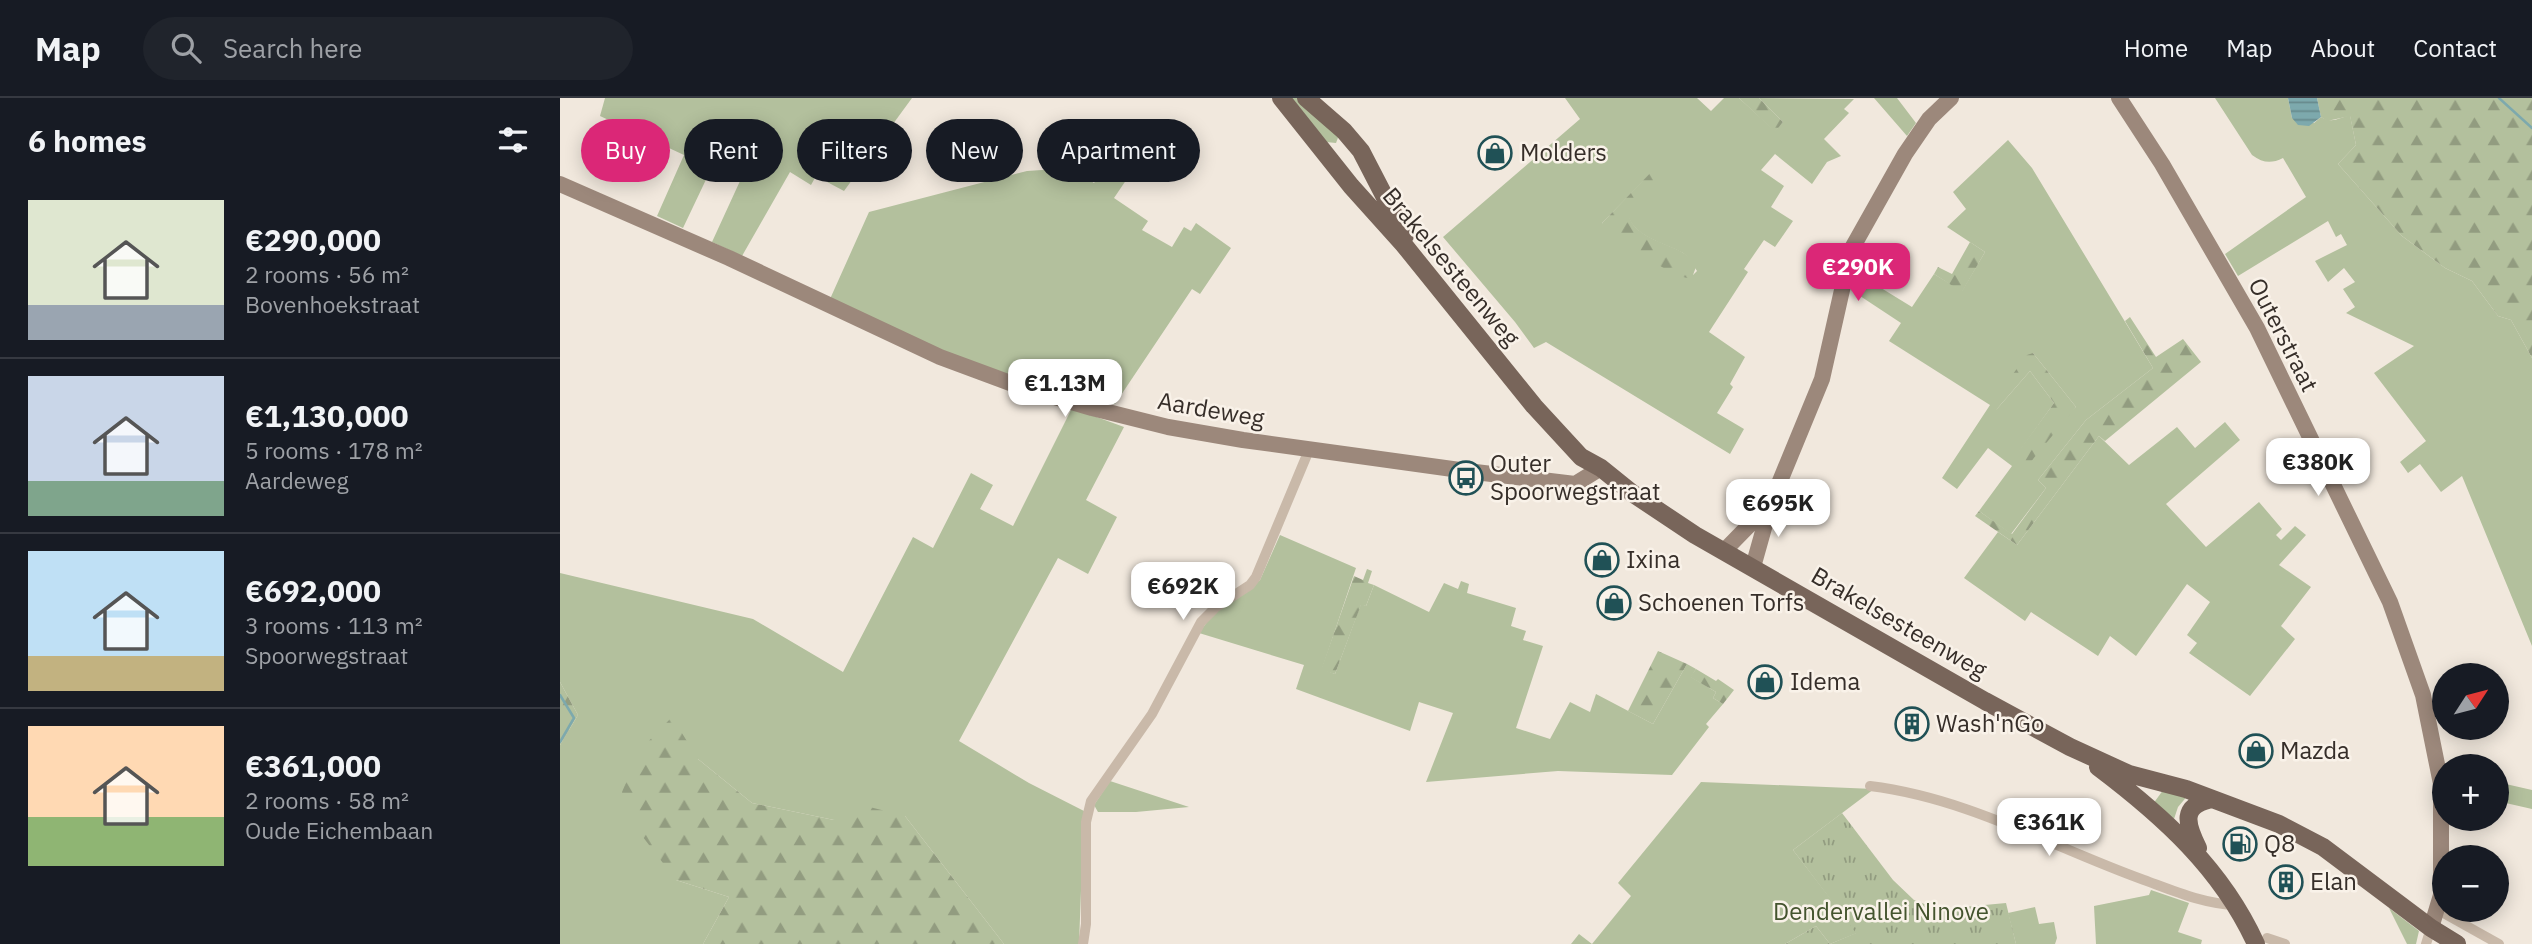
<!DOCTYPE html>
<html lang="en">
<head>
<meta charset="utf-8">
<style>
  body { margin:0; font-family:"IBM Plex Sans",sans-serif; background:#20242c; color:#f1f3f6; height:100vh; display:flex; flex-direction:column; font-size:26px; white-space:nowrap }
  * { box-sizing:border-box; margin:0 }
  p { font-size:23px; color:#9ea1a6 }
  .icon { flex:none; width:38px; height:38px; fill:none; stroke:currentColor; stroke-width:2; stroke-linecap:round; stroke-linejoin:round }
  .map { position:relative; flex:1; overflow:hidden }
  .details { display:flex; flex-direction:column; background:#171b24; width:560px }
  .details>* { flex:none }
  .banner { position:absolute; left:21px; top:21px; width:665px; height:63px; display:flex; gap:14px }
  .needle { width:46px; rotate:54deg }
  .tools { position:absolute; left:1872px; top:565px; display:grid; gap:14px }
  .tools a { display:grid; place-items:center; width:77px; height:77px; border-radius:50%; background:#171b24; box-shadow:0 4px 18px #0003; font-size:35px }
  .price { position:absolute; translate:-50% -60px; padding:0 16px; border-radius:14px; background:#fff; color:#222; font-size:23px; line-height:46px; filter:drop-shadow(0 2px 4px #0008) }
  .price::after { content:''; position:absolute; left:50%; top:42px; width:21px; height:16px; margin-left:-10px; background:inherit; clip-path:polygon(0 0,100% 0,50% 100%) }
  .price.on { background:#db2777; color:#fff }
  ul { padding:0; list-style:none }
  li { display:flex; align-items:center; gap:21px; height:175px; padding:0 28px }
  li+li { border-top:2px solid #363941 }
  li span { display:grid; place-items:center; flex:none; width:196px; height:140px; border-radius:0px; color:#555 }
  li>.icon { margin-inline-start:auto }
  span .icon { width:84px; height:84px; fill:#fffc; stroke-width:1 }
  li b { font-size:30px }
  h2 { display:flex; justify-content:space-between; align-items:center; height:84px; padding:0 28px; font-size:30px }
  .pill { padding:0 24px; border-radius:32px; background:#171b24; box-shadow:0 4px 18px #0003; font-size:24px; line-height:63px }
  .pill.on { background:#db2777; color:#fff }
  header { display:flex; align-items:center; gap:42px; box-sizing:border-box; height:98px; padding:0 35px; background:#171b24; border-bottom:2px solid #363941 }
  header strong { font-size:33px }
  nav { display:flex; gap:38px; margin-inline-start:auto; font-size:24px }
  .search { width:490px; height:63px; background:#20242c; display:flex; align-items:center; gap:18px; box-sizing:border-box; padding:0 24px; border-radius:38px; color:#9ea1a6; font-size:26px }
  main { display:flex; flex:1; min-height:0 }
  .map>svg:first-child { display:block }
</style>
</head>
<body>
<header>
<strong>Map</strong>
<div class="search"><svg class="icon" aria-label="search" viewBox="0 0 24 24"><circle cx="10" cy="10" r="6"/><path d="M15 15l6 6"/></svg>Search here</div>
<nav><a>Home</a><a>Map</a><a>About</a><a>Contact</a></nav>
</header>
<main>
<section class="details">
<h2>6 homes<svg class="icon" aria-label="filters" viewBox="0 0 24 24"><path d="M4 7h16M4 17h16"/><circle cx="9" cy="7" r="2"/><circle cx="15" cy="17" r="2"/></svg></h2>
<ul>
<li><span style="background:linear-gradient(#dfe7d0 75%,#9aa5b1 0)"><svg class="icon" aria-label="home" viewBox="0 0 24 24"><path d="M3 11l9-7 9 7M6 9v11h12V9"/></svg></span><div><b>€290,000</b><p>2 rooms · 56 m²</p><p>Bovenhoekstraat</p></div></li>
<li><span style="background:linear-gradient(#c9d6e8 75%,#7fa58c 0)"><svg class="icon" aria-label="home" viewBox="0 0 24 24"><path d="M3 11l9-7 9 7M6 9v11h12V9"/></svg></span><div><b>€1,130,000</b><p>5 rooms · 178 m²</p><p>Aardeweg</p></div></li>
<li><span style="background:linear-gradient(#bfe0f5 75%,#c2b280 0)"><svg class="icon" aria-label="home" viewBox="0 0 24 24"><path d="M3 11l9-7 9 7M6 9v11h12V9"/></svg></span><div><b>€692,000</b><p>3 rooms · 113 m²</p><p>Spoorwegstraat</p></div></li>
<li><span style="background:linear-gradient(#ffd9b3 65%,#8fb573 0)"><svg class="icon" aria-label="home" viewBox="0 0 24 24"><path d="M3 11l9-7 9 7M6 9v11h12V9"/></svg></span><div><b>€361,000</b><p>2 rooms · 58 m²</p><p>Oude Eichembaan</p></div></li>
</ul>
</section>
<div class="map">
<svg width="1972" height="846" viewBox="0 0 1972 846">
  <defs>
    <pattern id="forest-firs" width="22" height="20" patternUnits="userSpaceOnUse" patternTransform="scale(1.75)"><rect width="22" height="20" fill="#b3c09d"/><path d="M5 1l3.5 6h-7zM16 11l3.5 6h-7z" fill="#929c80"/></pattern>
    <pattern id="park-tufts" width="24" height="20" patternUnits="userSpaceOnUse" patternTransform="scale(1.75)"><rect width="24" height="20" fill="#b3c09d"/><path d="M3 7l-1-3M5 7V3M7 7l1-3M15 17l-1-3M17 17v-4M19 17l1-3" fill="none" stroke="#929c80"/></pattern>
    <pattern id="water-rules" width="6" height="5" patternUnits="userSpaceOnUse" patternTransform="scale(1.75)"><rect width="6" height="5" fill="#7da9ad"/><path d="M0 2.5h6" fill="none" stroke="#678a8d"/></pattern>
  </defs>
  <rect width="100%" height="100%" fill="#f1e8dd"/>
  <path fill="#b3c09d" fill-rule="evenodd" d="M45,0H352L284,93L256,78L251,87L230,74L182,158L152,144L180,83L152,69L123,130L97,118L124,57L40,18Z
    M730,0H739L779,37L776,45L766,44Z
    M1005,0H1137L1151,13L1164,0H1179L1215,33L1223,24L1199,0L1294,1L1284,11L1289,15L1264,41L1281,58L1267,64L1252,86L1215,56L1201,72L1224,88L1211,109L1233,123L1215,149L1204,142L1184,171L1188,174L1149,234L1185,259L1170,286L1173,289L1157,315L1184,331L1170,356L986,244L974,250L955,224L883,139L1020,21ZM1098,68L1079,100L1067,113C1070,138 1105,145 1123,155C1129,159 1133,167 1137,173L1133,177L1042,125Z
    M1314,0H1337L1356,25L1347,38Z
    M1655,0H1728L1732,20L1754,25L1761,19C1772,26 1779,20 1790,17L1796,47L1778,66L1842,138L1885,170L1912,183L1938,218L1951,222L1972,260V548L1902,378L1881,394L1860,366L1848,375L1840,364L1866,343L1814,275L1854,248L1786,215L1795,209L1783,191L1795,184L1784,170L1768,184L1755,163L1787,147L1781,136L1776,139L1768,123L1678,178L1665,156L1746,99L1723,60C1711,66 1703,65 1692,57Z
    M1448,42L1472,70L1593,270L1526,322L1478,382L1486,390L1451,436L1419,413L1452,368L1428,350L1397,391L1382,380L1430,307L1329,243L1341,225L1291,192L1295,174L1352,209L1374,176L1402,193L1425,154L1387,129L1406,111L1393,94ZM1473,255L1516,309L1456,358L1494,305L1470,273L1436,312Z
    M556,56L575,69L554,100L588,123L582,132L612,149L624,129L631,133L636,125L671,150L640,196L632,191L555,306L476,286L380,252L270,201L309,114L467,73L512,70L534,85Z
    M512,310L564,329L526,402L557,419L528,476L498,460L399,643L469,685L524,713L519,846H444L345,718L274,722L192,705L138,661L116,782L169,799L143,846H0V647L18,617L0,584V475L193,521L283,574L353,439L373,450L411,375L433,387L420,411L453,428Z
    M1665,324L1680,342L1606,406L1646,449L1699,404L1722,431L1716,437L1721,442L1735,428L1746,437L1719,467L1751,489L1721,528L1735,541L1690,598L1629,555L1637,545L1627,537L1650,504L1627,486L1576,558L1550,538L1538,558L1471,514L1465,523L1404,480L1438,434L1457,447L1539,338L1569,367L1617,329L1635,350Z
    M720,437L796,470L762,571L775,576L801,506L806,508L814,487L869,514L884,485L898,491L901,483L909,486L907,495L956,510L951,528L966,533L963,542L983,548L956,630L990,641L1010,604L1030,614L1036,596L1093,626L1127,566L1136,571L1131,579L1156,594L1153,600L1163,606L1146,626L1149,629L1112,677L998,673L866,684L893,615L859,604L850,633L736,591L744,567L639,535L655,513L700,482Z
    M550,683L629,709L576,714H538L534,707Z
    M1141,684L1314,691L1233,752L1297,835L1270,846L1256,828L1225,846H1011L1019,836L1032,846L1071,798L1058,785Z
    M1937,684L1972,692V711L1937,703Z
    M1606,688L1629,696L1618,709L1614,721L1593,706Z
    M1591,792L1629,805L1618,834L1642,842L1641,846H1536L1534,808L1589,797Z
    M1475,809L1479,826L1494,824L1497,840L1495,846H1456L1448,815Z
    M1829,810L1859,833L1856,846H1847Z"/>
  <path fill="url(#forest-firs)" d="M1179,0H1199L1223,24L1215,34Z
    M1757,0H1972V260L1951,222L1938,218L1912,183L1885,170L1842,138L1778,66L1796,47L1790,18L1767,23L1761,19Z
    M1098,67L1108,75L1068,113C1070,139 1107,144 1125,156C1129,159 1133,164 1136,169L1133,177L1127,180L1116,177L1051,140L1042,125Z
    M1410,144L1425,154L1402,194L1374,176L1378,169L1392,176Z
    M1570,219L1596,259L1623,241L1641,264L1545,343L1539,338L1457,447L1415,418L1419,413L1452,436L1486,390L1478,382L1526,322L1593,270L1565,223Z
    M1473,255L1516,309L1469,366L1455,358L1494,305L1470,273L1436,312L1430,307L1467,257Z
    M807,471L812,473L808,485L814,487L806,508L801,507L775,576L761,572L794,478L803,482Z
    M1098,553L1127,566L1093,626L1068,613Z
    M1136,571L1156,583L1158,581L1174,592L1163,606L1153,600L1156,594L1130,579Z
    M0,584L18,617L0,647Z
    M112,619L138,661L192,705L274,722L298,706L345,718L444,846H143L169,799L116,782L66,717L62,694L79,653Z"/>
  <path fill="url(#park-tufts)" d="M1282,715L1333,782L1354,802L1367,807L1371,812L1446,805L1456,846H1225L1256,828L1270,846L1296,835L1233,752Z"/>
  <path fill="url(#water-rules)" d="M1728,0H1757L1761,19L1749,28L1738,27L1732,20Z"/>
  <g fill="none" stroke-linecap="round" stroke-linejoin="round">
    <path stroke="#7da9ad" stroke-width="2.5" d="M1939,0L1972,30
      M0,597L14,620L0,644"/>
    <path stroke="#c9b9a9" stroke-width="10" d="M1310,688C1408,700 1492,749 1584,782C1614,793 1644,806 1676,807
      M1878,812L1939,846
      M1707,840L1725,846
      M523,846L526,826V724L531,703L592,616L641,524L656,509L690,487L696,479L749,352
      M1866,846L1871,830"/>
    <path stroke="#9c887b" stroke-width="16" d="M1559,0L1602,66L1697,230L1830,504L1863,597L1881,686V797L1871,830
      M0,86L169,160L380,259L461,289L532,310L608,329L683,342L907,373L1015,386L1041,370
      M1164,453L1207,409
      M1193,469L1211,405L1262,281L1291,152L1345,56L1369,21L1391,0"/>
    <path stroke="#78655a" stroke-width="18" d="M721,0L791,88L844,147L974,308L1021,359L1041,370L1072,395L1135,437L1425,603L1510,649L1569,676L1626,691L1719,726L1763,749L1871,830L1897,846
      M746,0L784,33L801,53L845,138
      M1538,669C1603,718 1662,771 1696,846
      M1638,750C1626,726 1620,707 1653,701"/>
  </g>
  <defs>
    <symbol id="shop-ring" viewBox="-11 -11 22 22"><circle r="9.5" fill="#f9f2e9" stroke="#205156" stroke-width="1.5"/><path d="M-5-2.5h2.3a2.7 3.5 0 0 1 5.4 0H5L5.5 6h-11ZM-1.5-2.5h3a1.5 2.3 0 0 0-3 0Z" fill="#205156"/></symbol>
    <symbol id="bus-ring" viewBox="-11 -11 22 22"><circle r="9.5" fill="#f9f2e9" stroke="#205156" stroke-width="1.5"/><path d="M-5-6H5V4H4V6H2V4H-2V6H-4V4H-5ZM-3.5-4V0h7V-4ZM-3.5 1.2v1.5H-2V1.2ZM2 1.2v1.5H3.5V1.2Z" fill="#205156"/></symbol>
    <symbol id="building-ring" viewBox="-11 -11 22 22"><circle r="9.5" fill="#f9f2e9" stroke="#205156" stroke-width="1.5"/><path d="M-4-6H4V6H1V3H-1V6H-4ZM-2.5-4.3h1.7v1.8h-1.7ZM.8-4.3h1.7v1.8H.8ZM-2.5-1h1.7V.8h-1.7ZM.8-1h1.7V.8H.8Z" fill="#205156"/></symbol>
    <symbol id="fuel-ring" viewBox="-11 -11 22 22"><circle r="9.5" fill="#f9f2e9" stroke="#205156" stroke-width="1.5"/><path d="M-5.5-6h7V0h2V4h1.3V-2.5L3-4.5l.8-.8L6-3V5H2.5V1h-1V6h-7ZM-4.2-4.7v3.2H.2V-4.7Z" fill="#205156"/></symbol>
  </defs>
  <g fill-rule="evenodd">
    <use href="#shop-ring" x="916" y="36" width="38" height="38"/>
    <use href="#bus-ring" x="887" y="361" width="38" height="38"/>
    <use href="#shop-ring" x="1023" y="443" width="38" height="38"/>
    <use href="#shop-ring" x="1035" y="486" width="38" height="38"/>
    <use href="#shop-ring" x="1186" y="565" width="38" height="38"/>
    <use href="#building-ring" x="1333" y="607" width="38" height="38"/>
    <use href="#shop-ring" x="1677" y="634" width="38" height="38"/>
    <use href="#fuel-ring" x="1661" y="727" width="38" height="38"/>
    <use href="#building-ring" x="1707" y="765" width="38" height="38"/>
  </g>
  <g text-anchor="middle" stroke-width="5" stroke-linejoin="round" paint-order="stroke">
    <g font-size="24" fill="#362e29" stroke="#f9f2e9" text-anchor="start">
      <text x="960" y="63">Molders</text>
      <text x="930" y="374">Outer<tspan x="930" dy="28">Spoorwegstraat</tspan></text>
      <text x="1066" y="470">Ixina</text>
      <text x="1078" y="513">Schoenen Torfs</text>
      <text x="1230" y="592">Idema</text>
      <text x="1376" y="634">Wash'nGo</text>
      <text x="1720" y="661">Mazda</text>
      <text x="1704" y="754">Q8</text>
      <text x="1750" y="792">Elan</text>
    </g>
    <g font-size="24" fill="#362e29" stroke="#f9f2e9">
      <text transform="translate(891 169) rotate(50)" y="8">Brakelsesteenweg</text>
      <text transform="translate(1723 237) rotate(63)" y="8">Outerstraat</text>
      <text transform="translate(651 312) rotate(10)" y="8">Aardeweg</text>
      <text transform="translate(1339 525) rotate(30)" y="8">Brakelsesteenweg</text>
    </g>
    <g font-size="24" fill="#44542e" stroke="#f9f2e9">
      <text x="1321" y="822">Dendervallei Ninove</text>
    </g>
  </g>
</svg>
<div class="tools">
<a><svg class="needle" viewBox="-14 -14 28 28"><path d="M0-13l5 13h-10z" fill="#e53935"/><path d="M0 13l5-13h-10z" fill="#9ea1a6"/></svg></a>
<a>+</a>
<a>−</a>
</div>
<b class="price on" style="left:1298px;top:205px">€290K</b>
<b class="price" style="left:505px;top:321px">€1.13M</b>
<b class="price" style="left:1758px;top:400px">€380K</b>
<b class="price" style="left:1218px;top:441px">€695K</b>
<b class="price" style="left:623px;top:524px">€692K</b>
<b class="price" style="left:1489px;top:760px">€361K</b>
<div class="banner">
<a class="pill on">Buy</a>
<a class="pill">Rent</a>
<a class="pill">Filters</a>
<a class="pill">New</a>
<a class="pill">Apartment</a>
</div>
</div>
</main>
</body>
</html>
